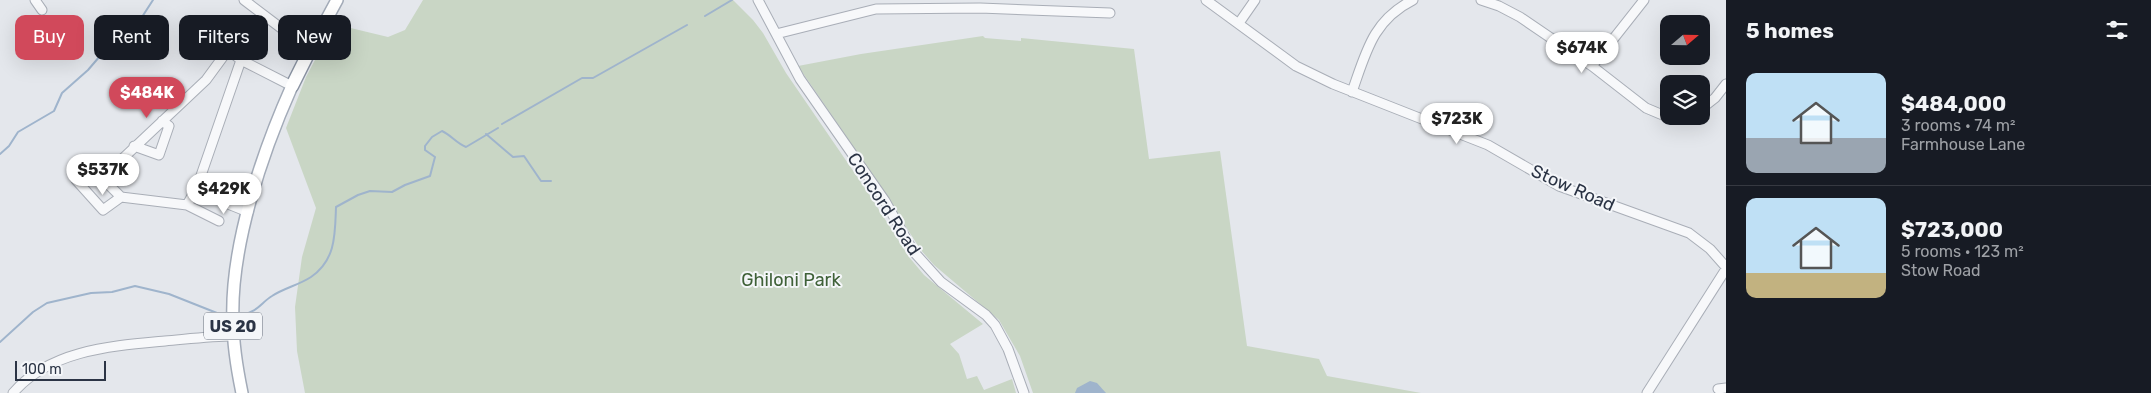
<!DOCTYPE html>
<html lang="en">
<head>
<meta charset="utf-8">
<style>
  body { margin:0; font-family:Rubik,sans-serif; background:#242831; color:#f1f3f6; height:100vh; display:flex; flex-direction:column; font-size:19px; white-space:nowrap }
  * { box-sizing:border-box; margin:0 }
  p { font-size:16px; color:#9ea1a6 }
  .icon { flex:none; width:28px; height:28px; fill:none; stroke:currentColor; stroke-width:2; stroke-linecap:round; stroke-linejoin:round }
  .map { position:relative; flex:1; overflow:hidden }
  .side { display:flex; flex-direction:column; background:#171b24; width:425px }
  .side>* { flex:none }
  .top-card { position:absolute; left:15px; top:15px; width:475px; height:45px; display:flex; gap:10px }
  .needle { width:32px; rotate:70deg }
  .buttons { position:absolute; left:1660px; top:15px; display:grid; gap:10px }
  .buttons a { display:grid; place-items:center; width:50px; height:50px; border-radius:10px; background:#171b24; box-shadow:0 5px 20px #0002; font-size:25px }
  .scale { position:absolute; left:15px; bottom:12px; width:91px; box-sizing:border-box; padding-left:5px; border:2px solid #2b3445; border-top:0; font-size:14px; line-height:18px; white-space:nowrap; color:#2b3445; -webkit-text-stroke:4px #f4f6f9; paint-order:stroke }
  .price { position:absolute; translate:-50% -42px; padding:0 11px; border-radius:18px; background:#fff; color:#222; font-size:16px; line-height:32px; filter:drop-shadow(0 1px 2px #0008) }
  .price::after { content:''; position:absolute; left:50%; top:30px; width:15px; height:11px; margin-left:-8px; background:inherit; clip-path:polygon(0 0,100% 0,50% 100%) }
  .price.current { background:#d1495b; color:#fff }
  ul { padding:0; list-style:none }
  li { display:flex; align-items:center; gap:15px; height:125px; padding:0 20px }
  li+li { border-top:1px solid #363941 }
  li span { display:grid; place-items:center; flex:none; width:140px; height:100px; border-radius:10px; color:#555 }
  li>.icon { margin-inline-start:auto }
  span .icon { width:60px; height:60px; fill:#fffc; stroke-width:1 }
  li b { font-size:21px }
  h2 { display:flex; justify-content:space-between; align-items:center; height:60px; padding:0 20px; font-size:21px }
  .chip { padding:0 18px; border-radius:10px; background:#171b24; box-shadow:0 5px 20px #0002; font-size:18px; line-height:45px }
  .chip.current { background:#d1495b; color:#fff }
  main { display:flex; flex:1; min-height:0 }
  .map>svg:first-child { display:block }
</style>
</head>
<body>
<main>
<div class="map">
<svg width="1726" height="393" viewBox="0 0 1726 393">
  <rect width="100%" height="100%" fill="#e4e7ec"/>
  <path fill="#c9d6c5" d="M423,0H733L753,20L763,33L786,73L869,194L909,257L924,275L983,324L950,344L959,354L967,379L977,376L984,390L1012,379L1016,393H305L297,351L295,307L302,257L316,208L286,128L306,77L334,24L388,37L405,30Z
    M983,36L985,38L1021,41V38L1134,49L1149,159L1220,151L1247,346L1319,359L1327,376L1421,393H1033L1020,356L999,320L934,265L920,249L879,184L798,66L861,54Z"/>
  <path fill="#9fb4cc" d="M1090,381L1097,383L1106,393H1075L1077,388Z"/>
  <g fill="none" stroke-linecap="round" stroke-linejoin="round">
    <path stroke="#9fb4cc" stroke-width="2" d="M705,16L732,0
      M502,124L582,78H593L687,25
      M486,134L513,157L524,156L541,181H551
      M0,154L9,146L18,132L54,111L62,93L88,70L106,49L131,34L153,0
      M243,314C256,313 262,302 272,296C284,288 299,285 311,277C336,260 335,234 336,207L358,195L370,191L392,192L405,185L430,176L435,157L425,150V146L432,137L442,131C451,135 456,143 466,147L498,128
      M0,342L33,312L47,303L91,293L112,292L135,286L169,294L222,315"/>
    <defs>
      <path id="minor" d="M35,0L42,10
        M244,0L310,50
        M758,0L800,79L885,201L913,251L941,282L986,315L995,325L1008,349L1024,393
        M1206,0L1296,66L1333,84L1488,145L1559,186L1689,233L1710,249L1726,267
        M1481,0L1499,6L1520,17L1592,66L1646,108L1665,116H1684
        M1239,23L1255,0
        M776,34L876,9L980,8L1110,13
        M241,60L292,86
        M1592,66L1644,0
        M1352,92C1366,52 1373,20 1413,0
        M1701,109L1715,98L1726,84
        M134,146L159,155L169,126L162,121
        M102,178L121,197
        M221,197L223,202L248,212
        M187,205L197,187
        M219,221L187,205L121,197L103,210L76,180L91,166L102,178L206,80L228,50L241,60L197,187C215,194 232,197 250,203
        M1718,389L1726,388
        M13,393C50,350 111,346 165,341C188,339 211,336 234,336
        M1647,393L1726,269"/>
      <path id="major" d="M310,50L337,0
        M242,393C237,369 233,345 233,321C230,247 262,153 292,86"/>
      <path id="highway" d="M292,86L310,50"/>
    </defs>
    <use href="#minor" stroke="#a9aeb7" stroke-width="11"/>
    <use href="#major" stroke="#a3abb8" stroke-width="14"/>
    <use href="#highway" stroke="#8b94a3" stroke-width="15"/>
    <use href="#minor" stroke="#f7f8fa" stroke-width="9"/>
    <use href="#major" stroke="#fff" stroke-width="11"/>
    <use href="#highway" stroke="#fff" stroke-width="12"/>
  </g>
  <g text-anchor="middle" stroke-width="4" stroke-linejoin="round" paint-order="stroke">
    <rect fill="#f4f6f9" stroke="#676e7b" stroke-width="1" x="204" y="312.5" width="58" height="27" rx="4"/>
    <g font-size="16" font-weight="bold" fill="#2b3445">
      <text x="233" y="332">US 20</text>
    </g>
    <g font-size="18" fill="#2b3445" stroke="#f4f6f9">
      <text transform="translate(1573 188) rotate(24)" y="6">Stow Road</text>
      <text transform="translate(884 204) rotate(57)" y="6">Concord Road</text>
    </g>
    <g font-size="18" fill="#3f6138" stroke="#f4f6f9">
      <text x="791" y="286">Ghiloni Park</text>
    </g>
  </g>
</svg>
<div class="buttons">
<a><svg class="needle" viewBox="-14 -14 28 28"><path d="M0-13l5 13h-10z" fill="#e53935"/><path d="M0 13l5-13h-10z" fill="#9ea1a6"/></svg></a>
<a><svg class="icon" aria-label="layers" viewBox="0 0 24 24"><path d="M12 4l9 5-9 5-9-5zM3 14l9 5 9-5"/></svg></a>
</div>
<div class="scale">100 m</div>
<b class="price" style="left:1582px;top:74px">$674K</b>
<b class="price current" style="left:147px;top:119px">$484K</b>
<b class="price" style="left:1457px;top:145px">$723K</b>
<b class="price" style="left:103px;top:196px">$537K</b>
<b class="price" style="left:224px;top:215px">$429K</b>
<div class="top-card">
<a class="chip current">Buy</a>
<a class="chip">Rent</a>
<a class="chip">Filters</a>
<a class="chip">New</a>
</div>
</div>
<section class="side">
<h2>5 homes<svg class="icon" aria-label="filters" viewBox="0 0 24 24"><path d="M4 7h16M4 17h16"/><circle cx="9" cy="7" r="2"/><circle cx="15" cy="17" r="2"/></svg></h2>
<ul>
<li><span style="background:linear-gradient(#bfe0f5 65%,#9aa5b1 0)"><svg class="icon" aria-label="home" viewBox="0 0 24 24"><path d="M3 11l9-7 9 7M6 9v11h12V9"/></svg></span><div><b>$484,000</b><p>3 rooms · 74 m²</p><p>Farmhouse Lane</p></div></li>
<li><span style="background:linear-gradient(#bfe0f5 75%,#c2b280 0)"><svg class="icon" aria-label="home" viewBox="0 0 24 24"><path d="M3 11l9-7 9 7M6 9v11h12V9"/></svg></span><div><b>$723,000</b><p>5 rooms · 123 m²</p><p>Stow Road</p></div></li>
</ul>
</section>
</main>
</body>
</html>
